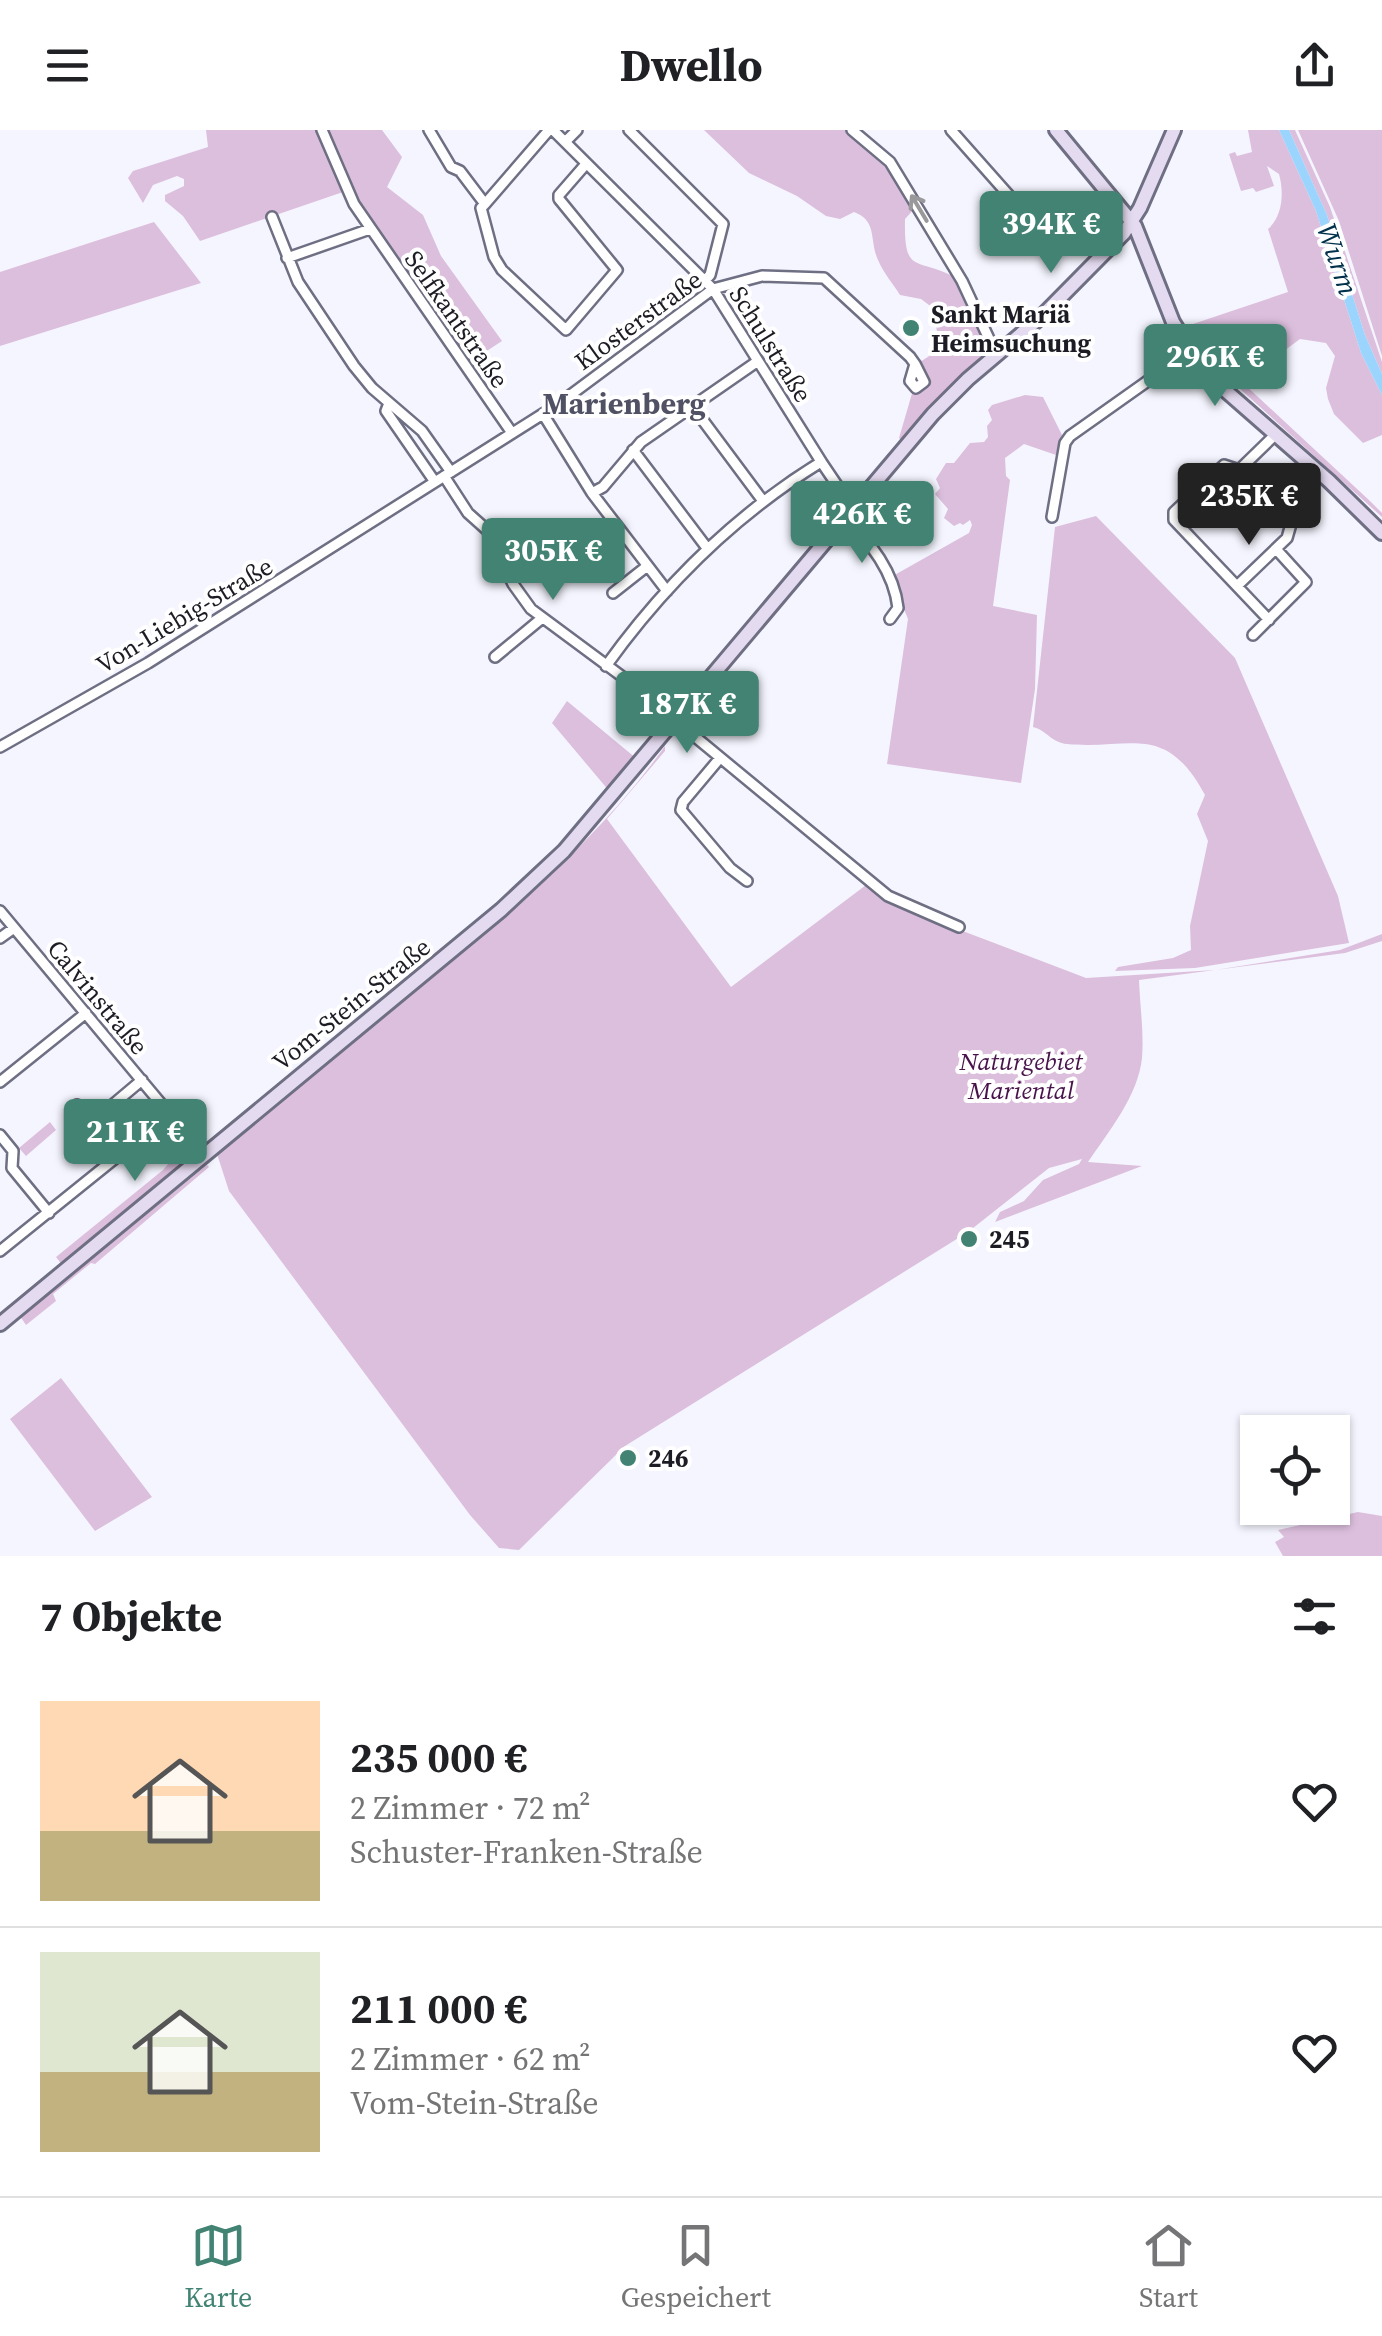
<!DOCTYPE html>
<html lang="de">
<head>
<meta charset="utf-8">
<style>
  body { margin:0; font-family:"Source Serif 4",serif; background:#f6f6f6; color:#202124; height:100vh; display:flex; flex-direction:column; font-size:38px; white-space:nowrap }
  * { box-sizing:border-box; margin:0 }
  p { font-size:32px; color:#757577 }
  .icon { flex:none; width:55px; height:55px; fill:none; stroke:currentColor; stroke-width:2; stroke-linecap:round; stroke-linejoin:round }
  .map { position:relative; height:1426px; overflow:hidden }
  .drawer { display:flex; flex-direction:column; background:#fff; flex:1 }
  .drawer>* { flex:none }
  .fabs { position:absolute; left:1240px; top:1285px; display:grid; gap:20px }
  .fabs a { display:grid; place-items:center; width:110px; height:110px; border-radius:0px; background:#fff; box-shadow:0 2px 8px #0004; font-size:50px }
  .price { position:absolute; translate:-50% -85px; padding:0 22px; border-radius:10px; background:#428373; color:#fff; font-size:32px; line-height:65px; filter:drop-shadow(0 2px 5px #0008) }
  .price::after { content:''; position:absolute; left:50%; top:60px; width:30px; height:22px; margin-left:-15px; background:inherit; clip-path:polygon(0 0,100% 0,50% 100%) }
  .price.selected { background:#222; color:#fff }
  ul { padding:0; list-style:none }
  li { display:flex; align-items:center; gap:30px; height:250px; padding:0 40px }
  li+li { border-top:2px solid #e0e0e0 }
  li span { display:grid; place-items:center; flex:none; width:280px; height:200px; border-radius:0px; color:#555 }
  li>.icon { margin-inline-start:auto }
  span .icon { width:120px; height:120px; fill:#fffc; stroke-width:1 }
  li b { font-size:42px }
  h2 { display:flex; justify-content:space-between; align-items:center; height:120px; padding:0 40px; font-size:42px }
  header { display:flex; justify-content:space-between; align-items:center; height:130px; padding:0 40px; background:#fff; font-size:45px; font-weight:700 }
  .dock { display:flex; justify-content:space-around; align-items:center; height:140px; border-top:2px solid #e0e0e0; background:#fff; font-size:28px; color:#757577 }
  .dock a { display:grid; justify-items:center; gap:5px }
  .dock .selected { color:#428373 }
  .map>svg:first-child { display:block }
</style>
</head>
<body>
<header><svg class="icon" aria-label="menu" viewBox="0 0 24 24"><path d="M4 6h16M4 12h16M4 18h16"/></svg>Dwello<svg class="icon" aria-label="share" viewBox="0 0 24 24"><path d="M12 15V3M7 8l5-5 5 5M5 13v7h14v-7"/></svg></header>
<div class="map">
<svg width="1382" height="1426" viewBox="0 0 1382 1426">
  <rect width="100%" height="100%" fill="#f5f5ff"/>
  <path fill="#dcbfdd" d="M206,0H319L343,62L200,111L183,86L165,71V65L184,56V49L177,46L153,55L143,73L128,48L133,41L208,17Z
    M324,0H382L402,27L387,57L423,85L441,126L502,211L467,234L357,69Z
    M704,0H845L883,31L915,78L905,89C904,145 915,127 955,147L988,221L932,276L902,311L899,308L913,260L922,258L927,248L920,238V232L940,219L933,178L921,169L900,165C893,154 883,142 878,130C869,110 878,91 854,82L840,89L826,86L797,66L749,43Z
    M1248,0H1279L1316,81L1361,223L1382,265V305L1363,313L1334,284L1328,269L1326,258L1335,226L1326,213L1300,209L1242,252L1370,371L1382,383V387L1230,250L1187,196L1288,162L1268,99C1283,86 1284,62 1279,44L1267,36L1274,56L1256,62L1253,58L1241,61L1229,24L1235,22L1237,26L1252,22Z
    M1289,0H1295L1330,77L1382,232V244L1365,205L1327,85Z
    M1298,0H1382V226L1339,91Z
    M154,92L201,153L0,216V142Z
    M1025,265L1043,267L1062,305L1056,325L1024,314L1005,328L1006,346L1010,350L993,476L1037,485L1035,559L1021,653L887,634L908,489L891,447L969,403L972,395L970,390L963,395L960,393L954,396L944,388L948,379L935,364L940,358L936,349L946,333H954L970,313L984,312L988,307L987,296L992,290L988,280L992,275Z
    M1096,386L1235,528L1338,766L1349,813L1195,838L1115,841L1118,837L1173,828L1191,820L1190,796L1208,711L1197,684L1205,665C1165,591 1131,620 1067,614C1052,613 1046,600 1033,597L1055,397Z
    M567,571L637,629L610,662L552,593Z
    M665,616V621L607,689L731,857L866,755L887,770L910,781L1086,848L1215,840L1340,820L1382,804V811L1345,823L1139,850C1140,876 1144,903 1142,928C1138,966 1109,1001 1088,1032L1142,1036L995,1092L1000,1082L1024,1071L1043,1050L1079,1034L1082,1029L1049,1038L968,1102L625,1316L519,1420L499,1418L470,1385L229,1061L217,1024C287,966 357,908 428,850C513,780 601,707 665,616Z
    M170,989L192,1014L187,1029L63,1136L56,1127L163,1040L182,1018L178,1008L166,993Z
    M50,992L56,1000L26,1026L19,1018Z
    M207,1035L209,1037L95,1134L91,1133L53,1164L56,1171L26,1195L20,1186Z
    M61,1248L152,1367L95,1401L10,1289Z
    M1358,1382L1382,1386V1426H1283L1275,1412L1284,1407L1278,1400Z"/>
  <path fill="#9bd5fd" d="M1279,0H1289L1327,85L1365,205L1382,244V265L1361,223L1316,81Z"/>
  <g fill="none" stroke-linecap="round" stroke-linejoin="round">
    <defs>
      <path id="street" d="M322,0L354,74L512,303
        M429,0L451,37L460,41L485,74L481,78L494,127L502,140L566,200L617,140L559,69V65L586,34
        M553,0L713,159L822,333L847,370L855,376
        M629,0L723,94L710,145L705,150
        M852,0L890,32L962,151L997,226
        M951,0L1013,70
        M565,12L577,0
        M485,74L549,0
        M272,87L298,152L354,236L372,258L422,301L451,342
        M287,128L370,99
        M389,273L386,281L435,352
        M693,277L763,371
        M543,284L592,363L667,461
        M633,320L707,418
        M1239,340L1276,304
        M444,346L468,383L487,400L513,454L531,479L678,588
        M592,363L603,357L641,312L758,231
        M1052,387L1065,313L1070,306L1190,221
        M844,389C871,411 894,443 898,478L890,489
        M582,414L612,391
        M1237,456L1287,408L1291,394L1239,340L1224,335L1174,382V390L1269,490
        M613,463L646,437
        M1253,505L1306,452L1276,419
        M495,527L541,489
        M606,536C665,454 735,385 821,332
        M676,591L888,766L959,797
        M0,617L148,533L557,275L713,159L762,146L824,148L910,227L915,234L910,251L916,258L924,252L915,234
        M720,628L683,672L681,680L730,738L747,751
        M0,781L203,1024
        M0,808L14,798
        M0,952L86,883
        M77,975L91,993
        M0,1005L13,1021L12,1038L49,1083
        M0,1121L118,1026L91,993L142,950"/>
      <path id="secondary" d="M1056,0L1135,96L1173,192L1195,227L1226,261L1329,351L1382,403
        M0,1194L501,780L564,721L933,284L968,249L1041,187L1124,103L1140,78L1174,0"/>
    </defs>
    <use href="#street" stroke="#6e6f83" stroke-width="14"/>
    <use href="#secondary" stroke="#6e6f83" stroke-width="18"/>
    <use href="#street" stroke="#fff" stroke-width="9"/>
    <use href="#secondary" stroke="#e5dbf1" stroke-width="12"/>
  </g>
  <defs><path id="oneway-shaft" d="M-6 0H5M1.5-3L5.5 0L1.5 3" fill="none" stroke-width="1.6" stroke-linecap="round" stroke-linejoin="round" transform="scale(2.5)"/></defs>
  <use stroke="#99999c" href="#oneway-shaft" transform="translate(919 78) rotate(-121)"/>
  <g fill="#428373" stroke="#fff" stroke-width="4">
    <circle cx="911" cy="198" r="10"/>
    <circle cx="969" cy="1109" r="10"/>
    <circle cx="628" cy="1328" r="10"/>
  </g>
  <g text-anchor="middle" stroke-width="8" stroke-linejoin="round" paint-order="stroke">
    <g font-size="25" font-weight="bold" fill="#1c1c24" stroke="#fff" text-anchor="start">
      <text x="931" y="193">Sankt Mariä<tspan x="931" dy="29">Heimsuchung</tspan></text>
      <text x="989" y="1118">245</text>
      <text x="648" y="1337">246</text>
    </g>
    <g font-size="25" fill="#1c1c24" stroke="#fff">
      <text transform="translate(457 189) rotate(55)" y="9">Selfkantstraße</text>
      <text transform="translate(638 190) rotate(-36)" y="9">Klosterstraße</text>
      <text transform="translate(771 214) rotate(58)" y="9">Schulstraße</text>
      <text transform="translate(184 485) rotate(-31)" y="9">Von-Liebig-Straße</text>
      <text transform="translate(98 867) rotate(50)" y="9">Calvinstraße</text>
      <text transform="translate(351 874) rotate(-39)" y="9">Vom-Stein-Straße</text>
    </g>
    <g font-size="25" font-style="italic" fill="#48124b" stroke="#fff">
      <text x="1021" y="940">Naturgebiet<tspan x="1021" dy="29">Mariental</tspan></text>
    </g>
    <g font-size="28" font-style="italic" fill="#01314b" stroke="#fff">
      <text transform="translate(1338 129) rotate(71)" y="10">Wurm</text>
    </g>
    <g font-size="30" font-weight="bold" fill="#505164" stroke="#fff">
      <text x="624" y="284">Marienberg</text>
    </g>
  </g>
</svg>
<div class="fabs">
<a><svg class="icon" aria-label="locate" viewBox="0 0 24 24"><circle cx="12" cy="12" r="6"/><path d="M12 2v4M12 18v4M2 12h4M18 12h4"/></svg></a>
</div>
<b class="price" style="left:1051px;top:146px">394K €</b>
<b class="price" style="left:1215px;top:279px">296K €</b>
<b class="price selected" style="left:1249px;top:418px">235K €</b>
<b class="price" style="left:862px;top:436px">426K €</b>
<b class="price" style="left:553px;top:473px">305K €</b>
<b class="price" style="left:687px;top:626px">187K €</b>
<b class="price" style="left:135px;top:1054px">211K €</b>
</div>
<section class="drawer">
<h2>7 Objekte<svg class="icon" aria-label="filters" viewBox="0 0 24 24"><path d="M4 7h16M4 17h16"/><circle cx="9" cy="7" r="2"/><circle cx="15" cy="17" r="2"/></svg></h2>
<ul>
<li><span style="background:linear-gradient(#ffd9b3 65%,#c2b280 0)"><svg class="icon" aria-label="home" viewBox="0 0 24 24"><path d="M3 11l9-7 9 7M6 9v11h12V9"/></svg></span><div><b>235 000 €</b><p>2 Zimmer · 72 m²</p><p>Schuster-Franken-Straße</p></div><svg class="icon" aria-label="heart" viewBox="0 0 24 24"><path d="M12 20l-8-8c-3-5 5-10 8-4 3-6 11-1 8 4z"/></svg></li>
<li><span style="background:linear-gradient(#dfe7d0 60%,#c2b280 0)"><svg class="icon" aria-label="home" viewBox="0 0 24 24"><path d="M3 11l9-7 9 7M6 9v11h12V9"/></svg></span><div><b>211 000 €</b><p>2 Zimmer · 62 m²</p><p>Vom-Stein-Straße</p></div><svg class="icon" aria-label="heart" viewBox="0 0 24 24"><path d="M12 20l-8-8c-3-5 5-10 8-4 3-6 11-1 8 4z"/></svg></li>
</ul>
</section>
<nav class="dock">
<a class="selected"><svg class="icon" aria-label="map" viewBox="0 0 24 24"><path d="M3 6l6-2 6 2 6-2v14l-6 2-6-2-6 2zM9 4v14M15 6v14"/></svg>Karte</a>
<a><svg class="icon" aria-label="saved" viewBox="0 0 24 24"><path d="M7 4h10v16l-5-4-5 4z"/></svg>Gespeichert</a>
<a><svg class="icon" aria-label="home" viewBox="0 0 24 24"><path d="M3 11l9-7 9 7M6 9v11h12V9"/></svg>Start</a>
</nav>
</body>
</html>
